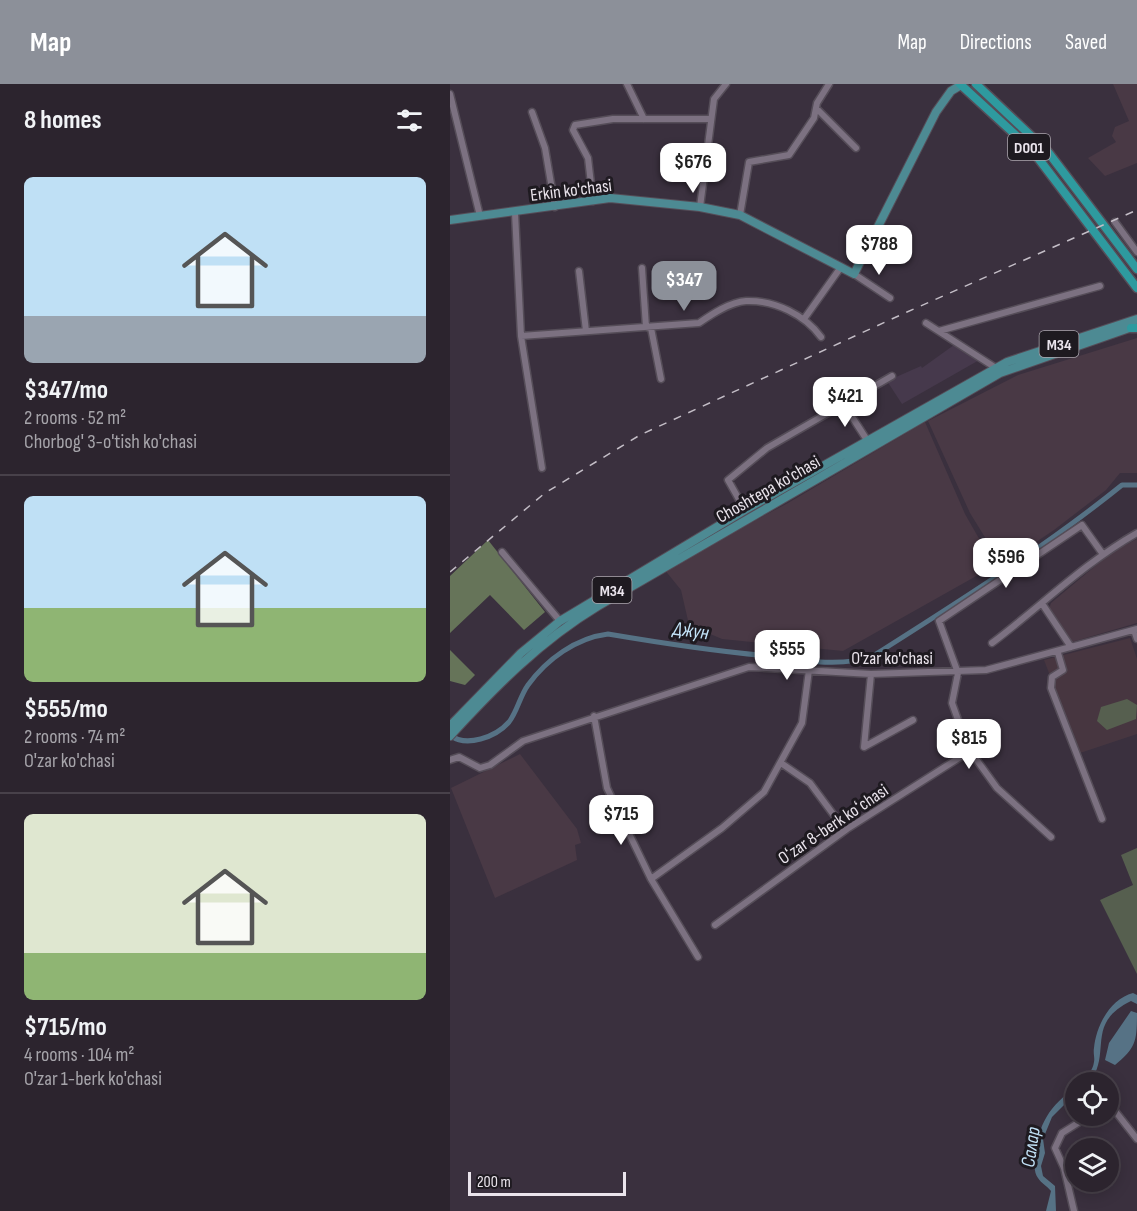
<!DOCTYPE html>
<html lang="en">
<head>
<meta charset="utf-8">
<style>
  body { margin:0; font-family:"Sofia Sans Condensed",sans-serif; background:#342c36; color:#f1f3f6; height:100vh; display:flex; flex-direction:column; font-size:22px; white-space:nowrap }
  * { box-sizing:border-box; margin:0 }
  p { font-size:20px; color:#a6a4aa }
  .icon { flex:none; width:33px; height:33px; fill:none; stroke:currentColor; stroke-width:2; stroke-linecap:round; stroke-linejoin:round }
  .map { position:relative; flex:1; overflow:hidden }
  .details { display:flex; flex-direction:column; background:#2c242e; width:450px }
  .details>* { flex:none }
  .tools { position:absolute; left:615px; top:988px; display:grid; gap:12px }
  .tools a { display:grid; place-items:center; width:54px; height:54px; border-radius:50%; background:#2c242e; box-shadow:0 3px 15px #0003,0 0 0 2px #48414a; font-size:30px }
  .scale { position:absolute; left:18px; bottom:15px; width:158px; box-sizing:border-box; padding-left:6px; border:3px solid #eae4ec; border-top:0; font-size:16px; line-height:21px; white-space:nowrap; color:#eae4ec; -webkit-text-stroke:4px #1e1a20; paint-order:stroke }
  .price { position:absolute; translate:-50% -51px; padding:0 14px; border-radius:12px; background:#fff; color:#222; font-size:20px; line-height:39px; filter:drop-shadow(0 2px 3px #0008) }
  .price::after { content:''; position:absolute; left:50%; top:36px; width:18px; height:14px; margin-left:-9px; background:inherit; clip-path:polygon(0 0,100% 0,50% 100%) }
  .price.selected { background:#8c9099; color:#fff }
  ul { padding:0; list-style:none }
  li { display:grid; align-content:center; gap:12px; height:318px; padding:0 24px }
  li+li { border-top:2px solid #48414a }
  li span { display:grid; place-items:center; height:186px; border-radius:9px; color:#555 }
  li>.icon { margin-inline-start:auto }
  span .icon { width:108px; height:108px; fill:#fffc; stroke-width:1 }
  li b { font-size:26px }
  h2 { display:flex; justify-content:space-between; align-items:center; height:72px; padding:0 24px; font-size:26px }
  header { display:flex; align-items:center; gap:36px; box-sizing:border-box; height:84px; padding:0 30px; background:#8c9099; color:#fff }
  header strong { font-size:28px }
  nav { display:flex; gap:33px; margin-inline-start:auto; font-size:21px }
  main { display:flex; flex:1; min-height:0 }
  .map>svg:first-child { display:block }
</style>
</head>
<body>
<header>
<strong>Map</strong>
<nav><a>Map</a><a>Directions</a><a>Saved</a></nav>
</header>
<main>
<section class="details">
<h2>8 homes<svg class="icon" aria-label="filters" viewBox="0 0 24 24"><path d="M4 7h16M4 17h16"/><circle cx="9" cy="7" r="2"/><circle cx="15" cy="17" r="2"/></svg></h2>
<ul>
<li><span style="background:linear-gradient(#bfe0f5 75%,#9aa5b1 0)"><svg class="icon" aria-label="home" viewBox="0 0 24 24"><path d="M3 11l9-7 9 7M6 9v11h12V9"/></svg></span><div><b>$347/mo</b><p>2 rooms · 52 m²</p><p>Chorbog' 3-o'tish ko'chasi</p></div></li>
<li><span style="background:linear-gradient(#bfe0f5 60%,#8fb573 0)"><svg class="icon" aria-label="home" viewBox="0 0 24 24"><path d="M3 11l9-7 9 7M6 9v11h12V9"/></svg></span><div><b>$555/mo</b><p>2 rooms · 74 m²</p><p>O'zar ko'chasi</p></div></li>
<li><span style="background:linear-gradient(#dfe7d0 75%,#8fb573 0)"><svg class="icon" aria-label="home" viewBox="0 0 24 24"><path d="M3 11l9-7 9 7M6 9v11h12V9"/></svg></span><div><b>$715/mo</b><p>4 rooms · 104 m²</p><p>O'zar 1-berk ko'chasi</p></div></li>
</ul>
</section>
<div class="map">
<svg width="687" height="1127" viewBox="0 0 687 1127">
  <rect width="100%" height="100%" fill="#3a303e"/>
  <path fill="#46394c" d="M504,261L531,275L452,320L437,297L471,282L472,284Z"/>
  <path fill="#493945" d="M663,0H687V79L655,92L638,74L666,58L662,52L665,43L679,37Z
    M687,254V389H670L656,406L604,446L552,481L520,429L478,337L568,291Z
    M475,338L515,430L543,479L537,486L393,567L272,555L239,541L231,506L214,485L338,419Z
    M687,455V539L622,558L599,525L601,519L663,467Z
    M70,670L127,745L131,759L125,761L127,776L45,814L1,704Z"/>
  <path fill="#473640" d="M680,554L687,575V650L630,669L594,576Z"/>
  <path fill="#565f4f" d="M677,615L687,621L686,635L657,646L647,637L651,623Z
    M687,764V890L650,816L683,801L671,771Z"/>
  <path fill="#667459" d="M38,456L95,528L74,546L40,511L0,549V492Z
    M0,566L25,591L15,601L0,597Z"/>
  <path fill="#567285" d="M683,909L687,911V920L681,917C634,940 663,969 639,999H632C637,993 643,986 644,978C645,974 643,969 644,964C646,942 660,915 683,909Z
    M681,927L687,929C687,957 686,964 665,981L655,976L659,959Z
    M625,1005V1014H621L602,1033L593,1055L595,1069L591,1082L593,1092L605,1102L606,1127H596L601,1107C597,1102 591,1099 588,1094C583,1087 585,1079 586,1071C587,1042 601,1019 625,1005Z"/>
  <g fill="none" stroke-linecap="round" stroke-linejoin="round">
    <path stroke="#567285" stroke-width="5" d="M0,651C16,664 46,653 59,638C67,628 70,612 78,601C97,575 126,554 158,550C211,559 264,567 318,572C352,576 390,584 423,572C508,518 594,464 672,401H687"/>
    <defs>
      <path id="minor" d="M177,0L194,35
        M0,10L30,132
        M368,26L406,64
        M82,28L95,64L105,123
        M143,117L138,74L123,46L125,41L163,35H260
        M250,123L264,15L276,0
        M65,129L71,252L92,384
        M290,131L299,78L339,71L364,34L367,19L379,0
        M665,138L687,168
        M192,184L196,243L201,244L211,295
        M129,187L136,247
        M404,190L440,214
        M354,235L391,183
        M476,239L549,286
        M489,247L650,202
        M71,252L249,239C262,230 280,218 296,217C325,216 355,231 371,253
        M393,319L417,356
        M295,426L278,396L317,364L442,292
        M52,468L110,537
        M593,521L621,563
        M684,546L687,555
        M542,559C590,523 634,479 687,449
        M608,569L613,586L602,593L601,604L652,735
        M421,590L414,663L463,636
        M144,632L157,704L201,795L248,873
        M0,676L9,673L30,684L40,681L73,657L299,583L421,590L536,586L687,545
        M331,679L360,699L383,730L397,745
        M601,753L547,704L518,664L502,619L508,589L489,537L632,441L652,469
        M201,795L272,744L314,708L352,639L359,586
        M265,841L397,745L520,667
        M658,1018L687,1055
        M624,1127L614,1084L605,1064L612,1049L639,1032"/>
      <path id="major" d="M0,136L160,114L250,123L290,131L404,190L486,28L501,7L511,1
        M0,642L71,569L110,537L295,426L557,278L687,235
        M0,652C45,603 90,557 148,522L550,289L685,242"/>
      <path id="highway" d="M510,0L582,66L687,204
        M526,0L598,68L687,185
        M681,244H687"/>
    </defs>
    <use href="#minor" stroke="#554d58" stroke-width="9"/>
    <use href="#major" stroke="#554d58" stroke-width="10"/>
    <use href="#highway" stroke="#554d58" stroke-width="11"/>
    <use href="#minor" stroke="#7c7181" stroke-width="6"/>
    <use href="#major" stroke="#4d8a93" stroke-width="8"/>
    <use href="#highway" stroke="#2e9a9f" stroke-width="8"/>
    <path stroke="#c3bdc6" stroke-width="1.5" stroke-dasharray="8 8" stroke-linecap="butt" d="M0,488L95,409L190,351L457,228L687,126"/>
  </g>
  <g text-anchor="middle" stroke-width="6" stroke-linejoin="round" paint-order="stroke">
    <g fill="#1e1a20" stroke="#ada7af" stroke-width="1.5">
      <rect x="558" y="50" width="42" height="26" rx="4.5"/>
      <rect x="589.5" y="247" width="39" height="26" rx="4.5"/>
      <rect x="142.5" y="493" width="39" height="26" rx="4.5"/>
    </g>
    <g font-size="16" font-weight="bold" fill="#eae4ec">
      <text x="579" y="69">D001</text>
      <text x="609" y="266">M34</text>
      <text x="162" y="512">M34</text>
    </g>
    <g font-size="18" fill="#eae4ec" stroke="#1e1a20">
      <text transform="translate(121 106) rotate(-7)" y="6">Erkin ko'chasi</text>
      <text transform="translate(318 405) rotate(-30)" y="6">Choshtepa ko'chasi</text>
      <text x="442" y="580">O'zar ko'chasi</text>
      <text transform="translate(383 740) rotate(-34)" y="6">Oʻzar 8-berk koʻchasi</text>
    </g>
    <g font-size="20" font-style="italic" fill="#c3e3f8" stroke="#1e1a20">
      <text transform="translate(241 546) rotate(8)" y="7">Джун</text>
      <text transform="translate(580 1063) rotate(-82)" y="7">Салар</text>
    </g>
  </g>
</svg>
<div class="tools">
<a><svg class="icon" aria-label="locate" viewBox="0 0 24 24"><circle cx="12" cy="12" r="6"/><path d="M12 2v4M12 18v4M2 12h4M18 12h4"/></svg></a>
<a><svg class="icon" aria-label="layers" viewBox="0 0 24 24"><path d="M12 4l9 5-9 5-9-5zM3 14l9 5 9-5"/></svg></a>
</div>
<div class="scale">200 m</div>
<b class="price" style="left:243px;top:110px">$676</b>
<b class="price" style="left:429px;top:192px">$788</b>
<b class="price selected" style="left:234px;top:228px">$347</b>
<b class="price" style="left:395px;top:344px">$421</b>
<b class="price" style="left:556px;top:505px">$596</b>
<b class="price" style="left:337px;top:597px">$555</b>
<b class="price" style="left:519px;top:686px">$815</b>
<b class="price" style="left:171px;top:762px">$715</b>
</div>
</main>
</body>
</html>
